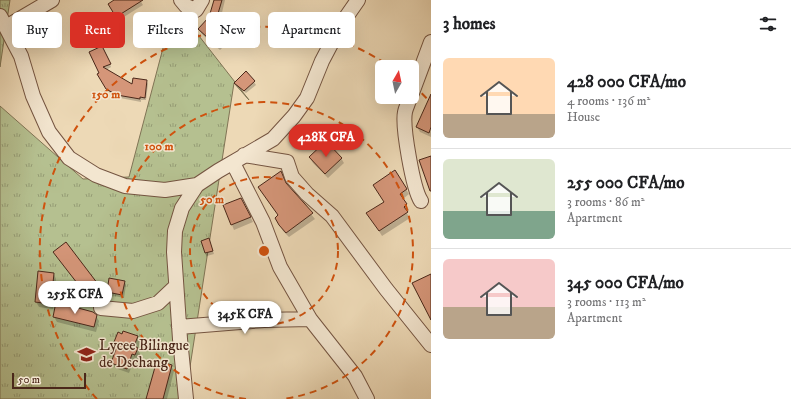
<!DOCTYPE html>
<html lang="en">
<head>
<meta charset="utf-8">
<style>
  body { margin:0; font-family:"IM FELL DW Pica",serif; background:#f2f2f2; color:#202124; height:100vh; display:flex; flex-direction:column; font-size:15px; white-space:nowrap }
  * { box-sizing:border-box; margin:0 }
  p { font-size:13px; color:#757577 }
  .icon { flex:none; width:22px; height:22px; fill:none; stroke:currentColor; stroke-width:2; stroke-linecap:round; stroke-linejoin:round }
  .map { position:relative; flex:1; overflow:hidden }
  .sheet { display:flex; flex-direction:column; background:#fff; width:360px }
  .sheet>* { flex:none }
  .guide { position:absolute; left:12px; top:12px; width:359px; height:36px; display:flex; gap:8px }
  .needle { width:26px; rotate:9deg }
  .buttons { position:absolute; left:375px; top:60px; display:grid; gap:8px }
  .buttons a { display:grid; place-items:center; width:44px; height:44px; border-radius:6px; background:#fff; box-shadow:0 4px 16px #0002; font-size:20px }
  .scale { position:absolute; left:12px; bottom:10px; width:74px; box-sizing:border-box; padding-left:4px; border:2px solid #4b281a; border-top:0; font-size:11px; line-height:14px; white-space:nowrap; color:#4b281a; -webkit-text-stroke:3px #f3e6d0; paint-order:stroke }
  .price { position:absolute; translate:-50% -34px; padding:0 9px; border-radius:14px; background:#fff; color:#222; font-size:13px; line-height:26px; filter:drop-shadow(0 1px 2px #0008) }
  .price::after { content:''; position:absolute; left:50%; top:24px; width:12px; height:9px; margin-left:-6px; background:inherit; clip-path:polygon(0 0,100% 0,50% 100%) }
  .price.selected { background:#d93025; color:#fff }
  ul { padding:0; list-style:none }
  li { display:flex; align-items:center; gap:12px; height:100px; padding:0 12px }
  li+li { border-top:1px solid #e0e0e0 }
  li span { display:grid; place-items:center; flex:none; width:112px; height:80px; border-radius:6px; color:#555 }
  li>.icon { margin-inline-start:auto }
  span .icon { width:48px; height:48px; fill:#fffc; stroke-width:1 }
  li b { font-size:17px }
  h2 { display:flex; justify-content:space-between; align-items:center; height:48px; padding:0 12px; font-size:17px }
  .chip { padding:0 14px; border-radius:6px; background:#fff; box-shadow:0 4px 16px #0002; font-size:14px; line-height:36px }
  .chip.selected { background:#d93025; color:#fff }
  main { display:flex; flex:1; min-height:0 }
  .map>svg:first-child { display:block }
</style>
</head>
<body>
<main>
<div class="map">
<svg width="431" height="399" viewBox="0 0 431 399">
  <defs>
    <pattern id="grass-tufts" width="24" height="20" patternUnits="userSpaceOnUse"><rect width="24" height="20" fill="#b5c090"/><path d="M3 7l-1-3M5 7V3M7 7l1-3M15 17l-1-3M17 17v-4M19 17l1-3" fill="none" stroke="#959c75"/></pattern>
  </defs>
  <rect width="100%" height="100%" fill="#edd9b6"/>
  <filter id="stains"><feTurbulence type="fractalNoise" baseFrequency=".005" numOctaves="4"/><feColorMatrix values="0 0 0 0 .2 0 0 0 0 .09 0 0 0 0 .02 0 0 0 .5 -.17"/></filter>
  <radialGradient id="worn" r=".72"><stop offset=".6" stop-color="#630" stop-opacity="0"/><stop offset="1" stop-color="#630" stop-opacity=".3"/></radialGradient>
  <path fill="url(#grass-tufts)" stroke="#807455" d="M0,0H10L0,67Z
    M192,27L249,100L234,83L185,399H0V106L83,179L129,177L163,48Z"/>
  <path fill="#0003" d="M114,0H140L143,5L119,20L111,8Z
    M215,0H225L220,21L231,31L234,36L220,50L202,34L199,29L210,18Z
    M104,50L111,67L106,70L133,85L146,80L148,84L146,100H141V102L120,98L109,92L98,74L100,73Z
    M254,82L256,85L246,93L237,86L235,83Z
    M431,96V137L420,132L417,127Z
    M310,158H341L344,163L328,178L313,163Z
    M287,185L315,219L289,237L283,231L276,218L279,216Z
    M406,189L409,194L403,199L409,210L406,212L410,218L382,236L368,213Z
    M244,204L253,222L234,230L232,225Z
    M209,239L214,254L207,256L205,253Z
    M54,252L103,292L106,297L95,306Z
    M54,274L56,279L53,309L39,307L36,302Z
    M124,282L126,285L124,298L110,295L108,292Z
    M96,316L99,321L96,332L57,322L54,317Z
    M137,337L140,342L138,349L140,354L138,360L135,358L129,373L115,368L112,363L118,346L116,341Z
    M171,366L174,371L167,399H147Z"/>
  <path fill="#d59679" stroke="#4b281a" d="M114,0H143L116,17L108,4Z
    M214,0H222L217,17L232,31L217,46L198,29L209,17Z
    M102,46L111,64L103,67L132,84L133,78L147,80L145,98L140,97V99L117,95L106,89L97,74L99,73L89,52Z
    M246,71L255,81L244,91L234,83Z
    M431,94V127L429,133L416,127Z
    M326,141L342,158L325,174L309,157Z
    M431,156V191H430L419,160Z
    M395,170L407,189L400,194L407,204L404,207L408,212L379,231L366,213L384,202L373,185Z
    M281,171L286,183L313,213L286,233L279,225L275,218L278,215L258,187Z
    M241,198L251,217L231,225L223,205Z
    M209,238L213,251L205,253L201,241Z
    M66,242L104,292L91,301L53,252Z
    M38,271L54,273L51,304L35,302Z
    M431,274V320L412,283Z
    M109,278L125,281L122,295L107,292Z
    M56,302L93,312L97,315L94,327L53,317Z
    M123,331L138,336L134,346L138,348L135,355L132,354L127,369L111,363L118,343L114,342L118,332L122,334Z
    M157,360L172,365L163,399H146Z"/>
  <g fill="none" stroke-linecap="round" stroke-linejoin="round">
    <defs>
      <path id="minor" d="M181,0L186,6L196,10L202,0
        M0,16L21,56L33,96L49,132L69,158L96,175L125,186L165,190L197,185
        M6,27L52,0
        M412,93L431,42
        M410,97C409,102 406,107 405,112C402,126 413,189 421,201
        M244,155L287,162L292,177L307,194L332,216L386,289L431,345
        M233,163L263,222L280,267L310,319L355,376L367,399
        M101,308L133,311L158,303L176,286
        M179,327L264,320L310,319
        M186,399L180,339L174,252L175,231L182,208L197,185L218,171L273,139L294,116L307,98L322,61L342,23L358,0"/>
    </defs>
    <use href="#minor" stroke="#745441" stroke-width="16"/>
    <use href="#minor" stroke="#f3e6d0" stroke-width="14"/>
  </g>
  <g fill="none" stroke="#d0520e" stroke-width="2" stroke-dasharray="7 5">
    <circle cx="264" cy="251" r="74"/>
    <path d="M246 399A149 149 0 1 1 282 399"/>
    <path d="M97 399A223 223 0 0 1 389 66M413 85A223 223 0 0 1 430 102"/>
  </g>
  <defs>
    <symbol id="school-bare" viewBox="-9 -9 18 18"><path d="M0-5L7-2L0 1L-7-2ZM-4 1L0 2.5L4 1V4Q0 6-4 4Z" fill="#8f2418" stroke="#f3e6d0" stroke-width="2.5" paint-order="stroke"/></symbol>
  </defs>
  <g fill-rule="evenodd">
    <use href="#school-bare" x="74" y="342" width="25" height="25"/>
  </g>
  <g text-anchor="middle" stroke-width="3" stroke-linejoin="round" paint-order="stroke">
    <g font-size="15" fill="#4b281a" stroke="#f3e6d0" text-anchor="start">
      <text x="99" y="350">Lycee Bilingue<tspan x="99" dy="17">de Dschang</tspan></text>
    </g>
  </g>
  <circle cx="264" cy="251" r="6" fill="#d0520e" stroke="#f3e6d0" stroke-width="2"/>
  <g font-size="12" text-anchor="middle" font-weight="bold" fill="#d0520e" stroke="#f3e6d0" stroke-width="3" stroke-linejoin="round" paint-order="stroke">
    <text x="106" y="98">150 m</text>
    <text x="159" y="150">100 m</text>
    <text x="212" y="203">50 m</text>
  </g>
  <rect width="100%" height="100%" filter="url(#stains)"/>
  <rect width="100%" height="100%" fill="url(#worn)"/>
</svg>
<div class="buttons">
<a><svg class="needle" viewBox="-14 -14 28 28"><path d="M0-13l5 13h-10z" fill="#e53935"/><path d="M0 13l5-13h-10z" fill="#757577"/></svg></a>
</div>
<div class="scale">50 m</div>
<b class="price selected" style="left:326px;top:158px">428K CFA</b>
<b class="price" style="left:75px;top:315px">255K CFA</b>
<b class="price" style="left:245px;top:335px">345K CFA</b>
<div class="guide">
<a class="chip">Buy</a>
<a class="chip selected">Rent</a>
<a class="chip">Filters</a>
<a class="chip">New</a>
<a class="chip">Apartment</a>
</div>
</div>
<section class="sheet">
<h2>3 homes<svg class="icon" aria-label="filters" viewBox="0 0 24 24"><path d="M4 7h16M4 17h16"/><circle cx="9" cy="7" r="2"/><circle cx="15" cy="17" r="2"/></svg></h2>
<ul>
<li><span style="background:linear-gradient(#ffd9b3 70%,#b9a48a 0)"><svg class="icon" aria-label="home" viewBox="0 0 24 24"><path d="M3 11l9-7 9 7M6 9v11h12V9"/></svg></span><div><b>428 000 CFA/mo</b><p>4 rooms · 136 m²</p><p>House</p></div></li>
<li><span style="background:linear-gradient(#dfe7d0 65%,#7fa58c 0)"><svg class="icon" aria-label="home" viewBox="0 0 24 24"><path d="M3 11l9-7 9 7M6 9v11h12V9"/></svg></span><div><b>255 000 CFA/mo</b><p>3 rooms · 86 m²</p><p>Apartment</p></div></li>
<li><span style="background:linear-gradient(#f6c9c9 60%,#b9a48a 0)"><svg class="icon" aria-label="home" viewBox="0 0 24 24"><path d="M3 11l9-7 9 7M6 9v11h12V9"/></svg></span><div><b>345 000 CFA/mo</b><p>3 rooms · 113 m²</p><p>Apartment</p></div></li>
</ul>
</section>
</main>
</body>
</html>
